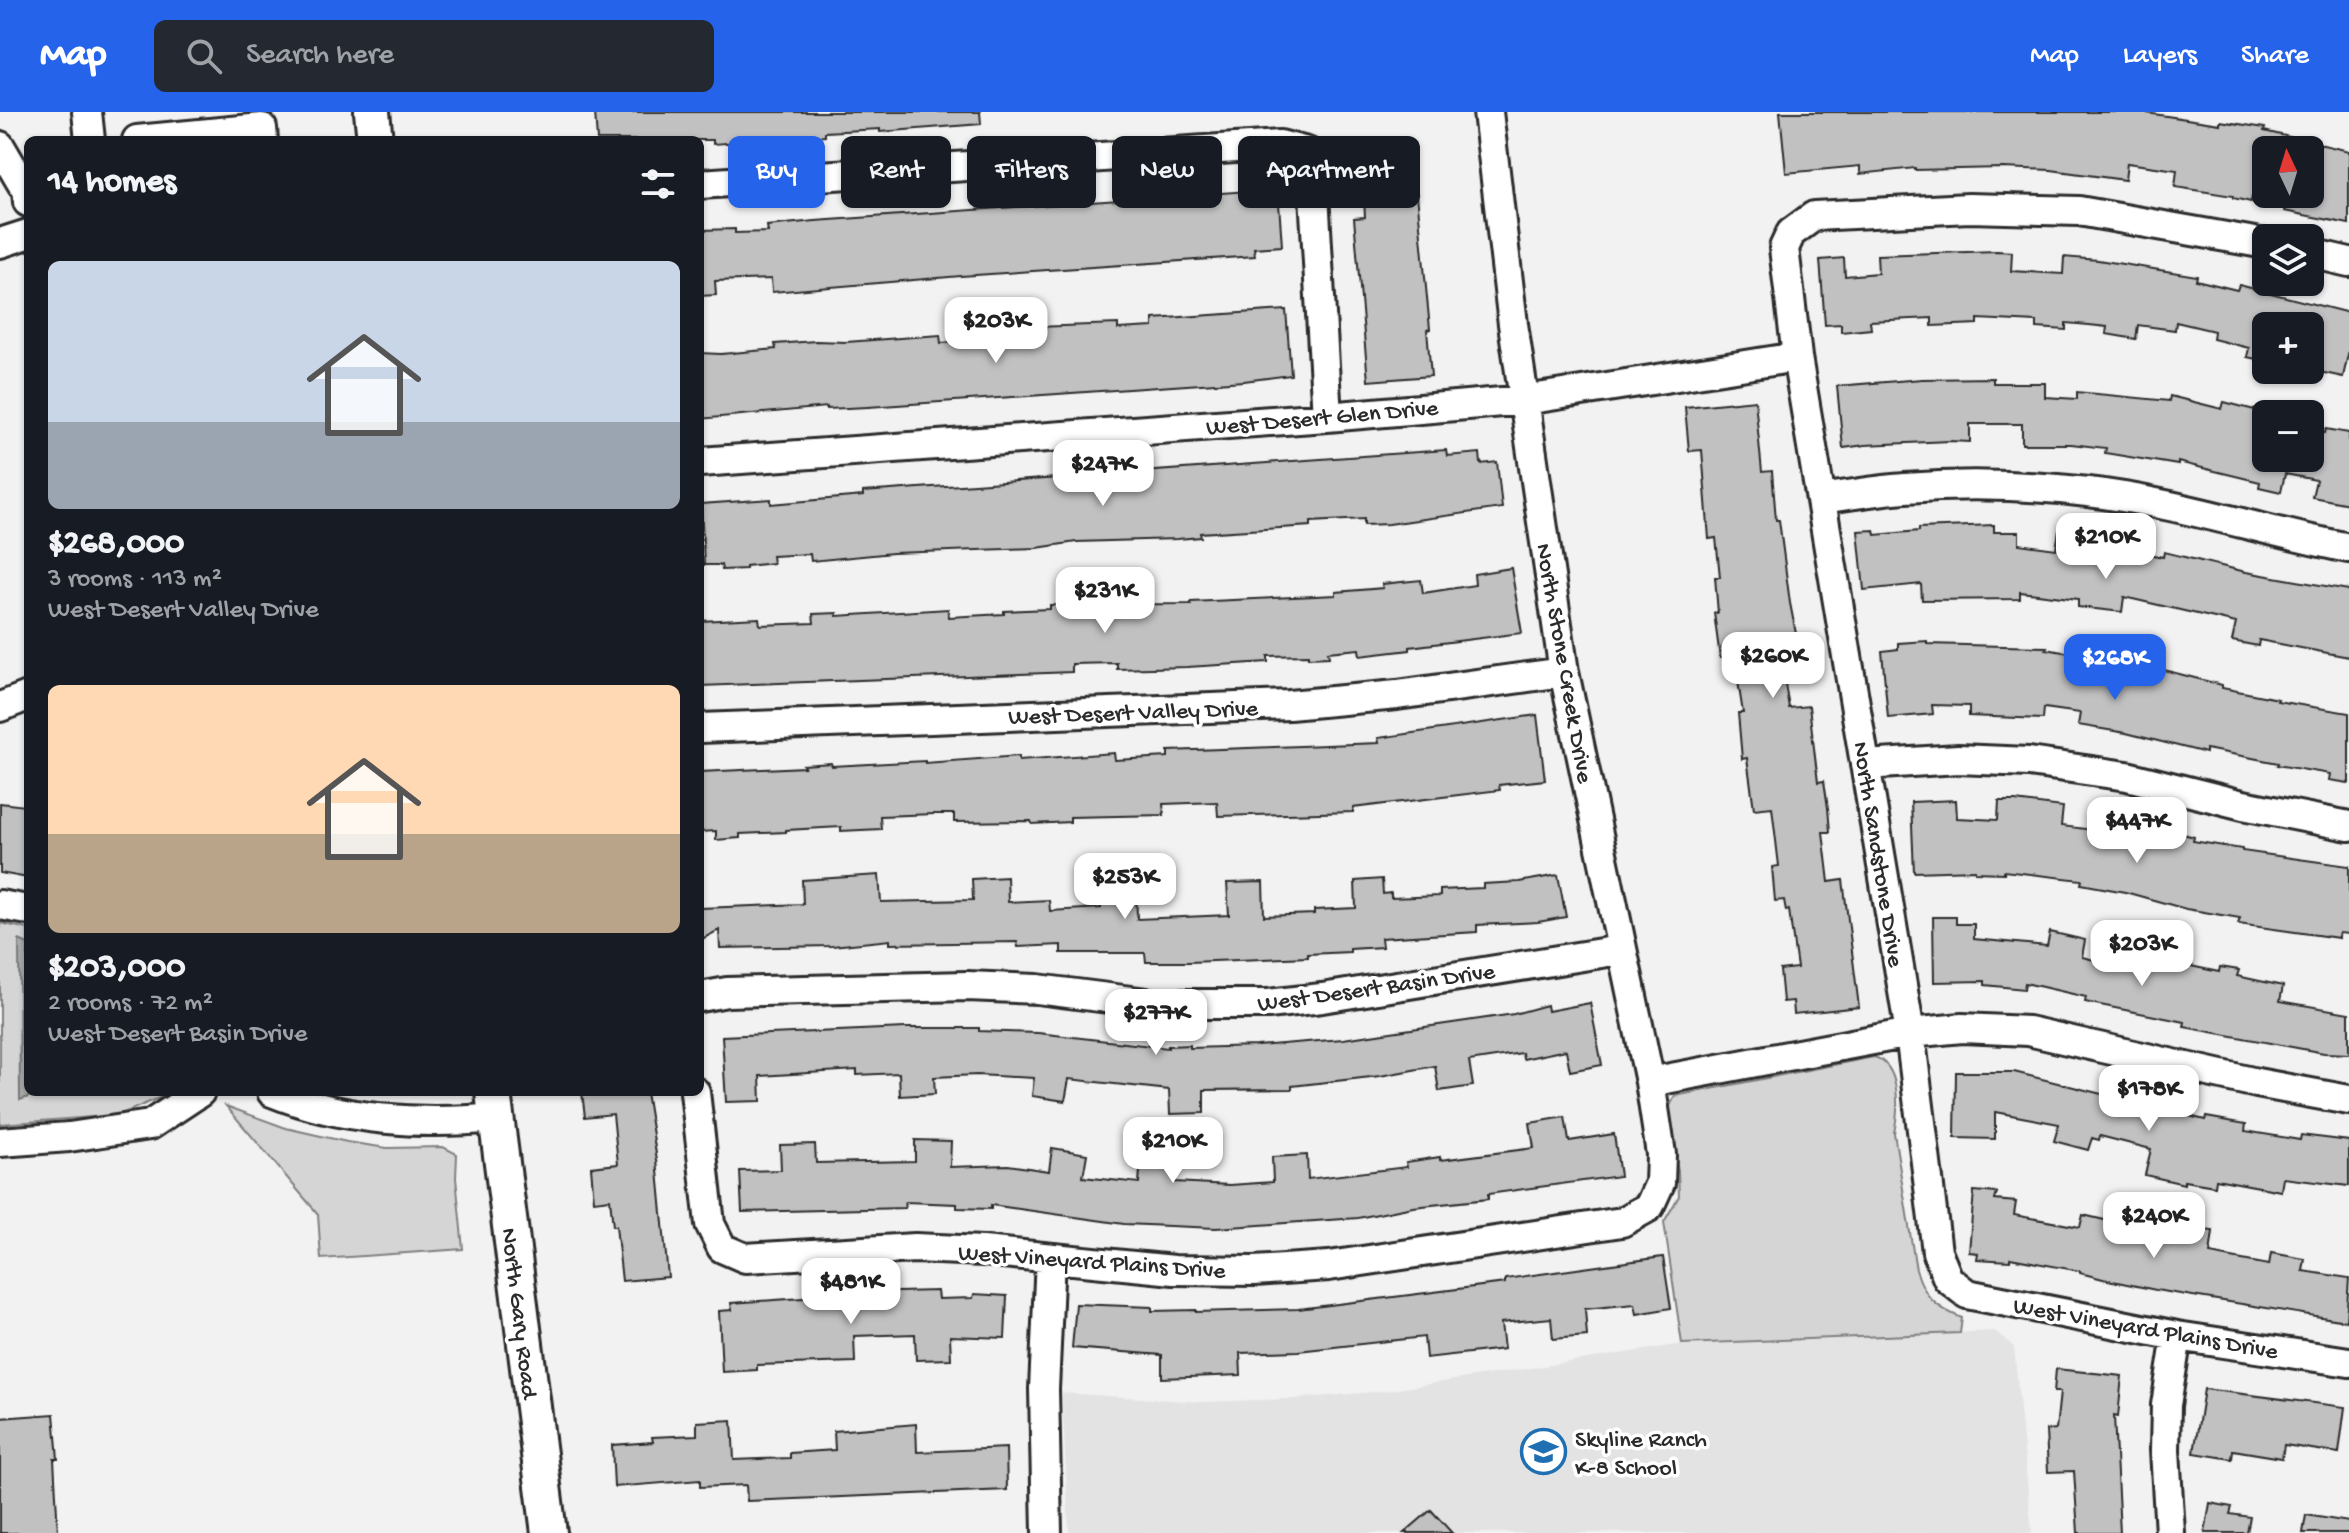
<!DOCTYPE html>
<html lang="en">
<head>
<meta charset="utf-8">
<style>
  body { margin:0; font-family:"Gochi Hand",sans-serif; background:#242831; color:#f1f3f6; height:100vh; display:flex; flex-direction:column; font-size:30px; white-space:nowrap }
  * { box-sizing:border-box; margin:0 }
  p { font-size:26px; color:#9ea1a6 }
  .icon { flex:none; width:44px; height:44px; fill:none; stroke:currentColor; stroke-width:2; stroke-linecap:round; stroke-linejoin:round }
  .map { position:relative; flex:1; overflow:hidden }
  .sheet { position:absolute; left:24px; top:24px; width:680px; height:960px; display:flex; flex-direction:column; background:#171b24; border-radius:12px; box-shadow:0 2px 6px #0004 }
  .sheet>* { flex:none }
  .top-card { position:absolute; left:728px; top:24px; width:760px; height:72px; display:flex; gap:16px }
  .needle { width:52px; rotate:356deg }
  .controls { position:absolute; left:2252px; top:24px; display:grid; gap:16px }
  .controls a { display:grid; place-items:center; width:72px; height:72px; border-radius:12px; background:#171b24; box-shadow:0 2px 6px #0004; font-size:40px }
  .price { position:absolute; translate:-50% -68px; padding:0 18px; border-radius:16px; background:#fff; color:#222; font-size:26px; line-height:52px; filter:drop-shadow(0 2px 4px #0008) }
  .price::after { content:''; position:absolute; left:50%; top:48px; width:24px; height:18px; margin-left:-12px; background:inherit; clip-path:polygon(0 0,100% 0,50% 100%) }
  .price.active { background:#2563eb; color:#fff }
  ul { padding:0; list-style:none }
  li { display:grid; align-content:center; gap:16px; height:424px; padding:0 24px }
  li span { display:grid; place-items:center; height:248px; border-radius:12px; color:#555 }
  li>.icon { margin-inline-start:auto }
  span .icon { width:144px; height:144px; fill:#fffc; stroke-width:1 }
  li b { font-size:34px }
  h2 { display:flex; justify-content:space-between; align-items:center; height:96px; padding:0 24px; font-size:34px }
  .pill { padding:0 28px; border-radius:12px; background:#171b24; box-shadow:0 2px 6px #0004; font-size:28px; line-height:72px }
  .pill.active { background:#2563eb; color:#fff }
  header { display:flex; align-items:center; gap:48px; box-sizing:border-box; height:112px; padding:0 40px; background:#2563eb; color:#fff }
  header strong { font-size:38px }
  nav { display:flex; gap:44px; margin-inline-start:auto; font-size:28px }
  .search { width:560px; height:72px; background:#242831; display:flex; align-items:center; gap:20px; box-sizing:border-box; padding:0 28px; border-radius:12px; color:#9ea1a6; font-size:30px }
  .map>svg:first-child { display:block }
</style>
</head>
<body>
<header>
<strong>Map</strong>
<div class="search"><svg class="icon" aria-label="search" viewBox="0 0 24 24"><circle cx="10" cy="10" r="6"/><path d="M15 15l6 6"/></svg>Search here</div>
<nav><a>Map</a><a>Layers</a><a>Share</a></nav>
</header>
<div class="map">
<svg width="2349" height="1421" viewBox="0 0 2349 1421">
  <rect width="100%" height="100%" fill="#f2f2f2"/>
  <filter id="ink" filterUnits="userSpaceOnUse"><feTurbulence type="fractalNoise" baseFrequency=".0125" numOctaves="2"/><feDisplacementMap in="SourceGraphic" scale="16" xChannelSelector="R" yChannelSelector="G"/><feConvolveMatrix kernelMatrix="1 2 1 2 8 2 1 2 1" color-interpolation-filters="sRGB"/></filter>
  <g filter="url(#ink)">
    <path fill="#e3e3e3" d="M1995,1219L2014,1235L2032,1421H1069L1062,1281L1202,1290L1292,1287L1385,1279L1682,1232Z"/>
    <path fill="#d5d5d5" stroke="#808080" stroke-width="2" d="M0,811L28,817V980H173L119,1003L0,1012Z
      M1874,945C1901,953 1899,997 1894,1021L1916,1158C1925,1185 1934,1195 1962,1206L1960,1221L1682,1232L1664,1110L1679,1084L1678,1059L1667,1000L1675,984Z
      M226,994L286,1016L347,1030L387,1036L443,1035L457,1042L456,1066L463,1137L321,1147L318,1102Z"/>
    <path fill="#ababab" stroke="#787878" stroke-width="2" d="M19,828L28,832V980H42L20,988Z"/>
    <g fill="none" stroke-linecap="round" stroke-linejoin="round">
      <path stroke="#5e5e5e" stroke-width="2" d="M28,839V962"/>
    </g>
    <path fill="#c1c1c1" stroke="#2b2b2b" stroke-width="2" d="M595,0H980L981,12L880,20V17L825,20V24L713,32V28H597Z
      M1780,0H2140L2220,12V9L2265,16L2264,19L2349,39V112L2284,99L2287,82H2310V38H2266V88L2252,85L2251,90L2233,86V84L2175,75L2177,58L2127,51L2125,68L2051,58L2003,56L1915,58V56L1860,62V54L1786,61Z
      M1278,77L1282,134L1254,136L1255,144L961,164L772,180L771,167L715,169L716,183L700,184V118L735,117V121L768,120L767,114L815,109Z
      M1417,82L1430,217L1427,218L1431,264L1368,269L1354,106L1365,105L1364,86Z
      M1997,139L2012,140L2011,159L2063,162L2064,145L2098,148L2197,164L2196,168L2237,178L2239,173L2349,201V238L2343,265L2310,258V214H2266V249L2247,245L2249,236L2213,227L2214,219L2176,210L2175,218L2138,213L2136,227L2106,222L2107,215L2089,213L2066,211V218L2037,216V210L1978,207V212L1932,214V206L1870,209L1871,217L1841,220V212L1825,213L1820,148L1844,146L1845,164L1878,161L1877,143Z
      M1286,198L1291,263L1244,269L868,295L827,297V295L700,307V241L721,242L776,237L775,232L816,229L846,230L940,223L941,231L982,227L981,217L1118,212V217L1153,215V207Z
      M1993,266V271H2045V285L2077,287V280L2169,289L2170,284L2222,297L2224,290L2266,301V346H2310V318L2325,321L2326,317L2349,321V392L2312,385L2316,368L2285,362L2281,380L2259,375L2260,370L2178,350V353L2105,341L2106,336L2071,332H2022V312H1970V330L1949,329L1865,333L1843,336L1837,274L1922,267Z
      M1755,288L1762,360L1772,359L1776,408H1779L1790,491L1804,563L1784,566L1789,596L1809,594L1818,670L1824,669L1828,696L1830,720H1823L1829,770L1843,768L1859,895L1794,902L1793,889L1783,890L1780,858L1797,856L1789,798L1786,799L1784,788L1775,789L1772,755L1779,754L1772,695L1754,697L1747,646L1742,647L1738,601H1743L1734,544L1720,546L1714,501H1718L1715,465H1720L1716,426L1709,427L1702,338L1689,339L1685,295Z
      M1446,338L1447,344L1480,341L1481,352L1497,350L1502,396L1389,412L1364,413V407L1311,410V414L1200,421L1201,425L1177,427L1076,430L1037,436L893,441L811,449L810,442L772,444L773,451L746,454V457L722,458L721,453H704L701,392L771,387V392L863,384V380Z
      M1994,413V420H2019V432L2056,437L2059,419L2109,424L2108,427L2130,429L2129,438L2163,445L2164,440L2246,460L2349,478V545L2259,528L2258,534L2232,529L2236,511L2124,485L2122,500L2078,495V487L2020,480V487L1922,488L1921,472L1864,478L1858,419L1874,418L1875,423L1919,419V416Z
      M1511,456L1522,521L1410,535V538L1360,544L1359,537L1328,540L1329,545L1308,546V543L1268,544V550L1187,555L1117,557V551L1072,552V560L700,574V509L759,506L760,513L814,511L813,502L837,501V504L948,497L949,505L1004,502V499L1050,497V493L1191,492V490L1336,483V480L1383,476L1382,472L1421,468L1423,481L1475,473L1474,462Z
      M1927,529V532L2047,535L2046,537L2164,558L2222,573V576L2278,587L2277,589L2349,601V671L2329,668L2330,662L2277,653L2278,651L2206,637V641L2126,621L2078,613L2080,601L2044,596L2043,607L1969,604V594L1932,593L1933,602L1888,606L1882,539L1898,537V531Z
      M1537,603L1545,668L1499,673L1500,678L1353,696V700L1218,704L1217,690L1163,692L1164,703L1070,705V710L1032,712L1031,709L954,710V702H935L880,704L881,717L841,719V715L786,718V720L740,722V726L716,728V719L700,720V660L804,655L803,653L831,651L832,654L925,649V651L1019,644V648L1114,641L1115,648L1168,645V639L1379,631L1378,626Z
      M1956,688L1957,706L1998,708L1999,689H2015L2063,695L2061,714L2093,718L2097,702L2141,712L2138,723L2170,731L2173,719L2194,725L2193,729L2242,737V739L2349,754V822L2339,821V826L2238,812L2240,806L2186,797L2125,780L2081,772L2082,768L2004,759V761L1975,760V758L1914,760L1911,690Z
      M0,691L26,694L25,700H28V766L0,761Z
      M879,763L881,790L973,788L972,767L1007,765L1008,790L1049,788L1050,799L1101,796L1100,777L1136,775L1137,807L1229,803L1227,771L1263,770L1264,804L1314,802V798L1356,796L1355,769L1382,767L1383,782L1391,781V786L1440,784V778L1483,776V772L1519,770L1558,763L1566,805L1538,810L1477,813V820L1381,826L1382,835L1350,837V840L1308,842V845L1189,850H1146L1145,841H1061V833L1018,835L1017,830L890,832V828L832,834L720,836L719,818L700,828V796L803,792L802,768Z
      M1933,805H1956V812H1974V827L2047,834L2050,820L2085,828L2082,845L2144,860L2149,835L2188,843L2186,853L2219,860L2220,855L2239,858L2237,864L2283,874L2280,889L2349,901V942L2324,941L2184,915L2185,910L2085,890L2086,885L2025,871L2024,877L1985,873V869L1934,870Z
      M1590,891L1602,953L1570,959L1566,938L1523,947L1522,941L1469,949L1473,974L1439,979L1435,954L1380,964L1292,974V977L1204,978V1001L1170,1002L1169,978L1069,967L1065,989L1032,984L1034,966L977,963L934,965L935,982L900,984L899,961L857,963V958L760,964L761,989L726,990L722,924L905,916H979V919L1038,921L1168,936V934L1190,933V936L1257,934L1343,927L1514,902L1547,893L1548,899Z
      M1956,960H2014L2205,1008L2206,1005L2246,1012L2245,1019L2300,1028L2301,1023L2349,1029V1074L2283,1066L2281,1079L2216,1067L2215,1074L2184,1069V1072L2145,1063L2151,1037L2100,1024L2099,1028L2092,1026L2088,1038L2054,1029L2059,1012L1995,1000V1027L1955,1026Z
      M582,980H646L657,1048L668,1165L622,1169L616,1114H613L610,1087L594,1089L591,1055L618,1052L613,1002L585,1005Z
      M1565,1005L1569,1029L1614,1022L1620,1064L1488,1082V1087L1413,1095L1358,1106L1216,1116L1124,1112L991,1093V1097L957,1096V1092L905,1090V1096L742,1100L740,1059L781,1058L780,1033L815,1032L816,1051L915,1049V1028L951,1029L950,1055L1008,1053L1049,1059L1052,1036L1087,1042L1083,1065L1139,1071L1141,1045L1176,1047L1175,1070L1230,1073L1273,1070L1272,1045L1307,1043L1308,1067L1407,1055L1406,1050L1440,1045V1048L1534,1036L1530,1011Z
      M1974,1079L1997,1081L1995,1088L2016,1090L2014,1103L2080,1115L2083,1103L2126,1113V1109L2145,1114L2147,1107L2167,1113L2213,1119L2210,1142L2269,1153L2271,1141L2305,1147L2303,1159L2349,1166L2346,1209L2156,1178L2103,1167L2080,1161V1159L2010,1146V1149L1977,1147L1978,1141L1969,1140Z
      M1663,1145L1671,1196L1637,1202L1635,1192L1585,1197L1587,1224L1553,1227L1551,1206L1501,1211L1504,1237L1426,1246L1424,1225L1298,1239L1240,1241L1241,1263L1162,1266V1243L1072,1236L1076,1192L1152,1195V1199L1196,1198V1200L1298,1197L1505,1171V1167Z
      M937,1179L938,1187L973,1186L974,1182L1007,1184L1005,1226L950,1224L951,1247L916,1248L915,1222L854,1224L855,1250L757,1253V1258L722,1260L719,1199L732,1198L731,1191L817,1185L816,1182Z
      M2056,1257L2122,1264L2118,1305L2114,1304L2120,1421H2078L2074,1359L2048,1360L2046,1318L2056,1317L2060,1280H2054Z
      M2204,1277L2345,1295L2339,1341L2284,1333L2282,1346L2233,1338L2232,1347L2194,1341Z
      M54,1302L58,1347H54L58,1421H0V1306Z
      M732,1308L734,1348L790,1346V1341L835,1338L834,1319L916,1312L917,1340L1006,1336L1007,1378L747,1389L746,1373L700,1375V1368L614,1375L612,1333L653,1330L652,1325L697,1323V1310Z
      M2210,1391L2232,1395L2230,1402L2250,1405L2247,1421H2205Z
      M1431,1398L1452,1421H1404Z
      M2306,1403L2349,1410V1421H2303Z"/>
    <g fill="none" stroke-linecap="round" stroke-linejoin="round">
      <defs>
        <path id="minor" d="M87,0L90,28
          M137,28L262,16L263,28
          M0,34L27,80L28,90
          M700,72L1280,33L1307,40L1313,65L1327,305
          M0,131L28,122
          M2266,132L2079,99L1969,96L1814,104L1791,121L1784,136L1797,245L1910,921L1937,1140L1948,1167L1967,1182L2177,1224L2349,1250
          M2310,141L2349,150
          M700,350L1327,305L1525,288L1797,245
          M1821,387C1849,383 1877,378 1905,376C1965,371 2028,373 2088,380C2176,390 2262,419 2349,436
          M0,595L28,584
          M700,616L1289,593L1397,583L1564,560
          M1865,653L1958,647L2029,650L2127,664L2243,693L2349,714
          M0,793L28,798
          M700,885L727,880L967,874L1037,877L1155,892H1268L1322,886L1620,838
          M1650,970L1910,921L1962,916L2028,919L2257,971L2349,988
          M272,980C344,1009 420,1013 497,1006
          M695,980L710,1112L722,1136L745,1146L915,1136L983,1139L1174,1158L1254,1159L1329,1154L1622,1110L1649,1095L1660,1071L1661,1042L1650,970L1564,560L1513,212L1488,0
          M0,1030L69,1025L150,1013L200,980
          M1047,1421L1044,1277L1050,1146
          M2170,1421L2165,1338L2166,1293L2177,1224"/>
        <path id="major" d="M372,0L375,28
          M493,980L549,1421"/>
      </defs>
      <use href="#minor" stroke="#2b2b2b" stroke-width="34"/>
      <use href="#major" stroke="#2b2b2b" stroke-width="40"/>
      <use href="#minor" stroke="#fff" stroke-width="28"/>
      <use href="#major" stroke="#fff" stroke-width="34"/>
    </g>
  </g>
  <defs>
    <symbol id="school-ring" viewBox="-11 -11 22 22"><circle r="9.5" fill="#fff" stroke="#1f6fb2" stroke-width="1.5"/><path d="M0-5L7-2L0 1L-7-2ZM-4 1L0 2.5L4 1V4Q0 6-4 4Z" fill="#1f6fb2"/></symbol>
  </defs>
  <g fill-rule="evenodd">
    <use href="#school-ring" x="1518" y="1314" width="51" height="51"/>
  </g>
  <g text-anchor="middle" stroke-width="7" stroke-linejoin="round" paint-order="stroke">
    <g font-size="24" fill="#2b2b2b" stroke="#fff">
      <text transform="translate(1322 304) rotate(-5)" y="8">West Desert Glen Drive</text>
      <text transform="translate(1566 551) rotate(80)" y="8">North Stone Creek Drive</text>
      <text transform="translate(1133 599) rotate(-2)" y="8">West Desert Valley Drive</text>
      <text transform="translate(1880 742) rotate(81)" y="8">North Sandstone Drive</text>
      <text transform="translate(1376 874) rotate(-8)" y="8">West Desert Basin Drive</text>
      <text transform="translate(1092 1148) rotate(4)" y="8">West Vineyard Plains Drive</text>
      <text transform="translate(521 1201) rotate(83)" y="8">North Gary Road</text>
      <text transform="translate(2146 1215) rotate(10)" y="8">West Vineyard Plains Drive</text>
    </g>
    <g font-size="24" fill="#2b2b2b" stroke="#fff" text-anchor="start">
      <text x="1575" y="1334">Skyline Ranch<tspan x="1575" dy="28">K-8 School</tspan></text>
    </g>
  </g>
</svg>
<div class="controls">
<a><svg class="needle" viewBox="-14 -14 28 28"><path d="M0-13l5 13h-10z" fill="#e53935"/><path d="M0 13l5-13h-10z" fill="#9ea1a6"/></svg></a>
<a><svg class="icon" aria-label="layers" viewBox="0 0 24 24"><path d="M12 4l9 5-9 5-9-5zM3 14l9 5 9-5"/></svg></a>
<a>+</a>
<a>−</a>
</div>
<b class="price" style="left:996px;top:253px">$203K</b>
<b class="price" style="left:1103px;top:396px">$247K</b>
<b class="price" style="left:2106px;top:469px">$210K</b>
<b class="price" style="left:1105px;top:523px">$231K</b>
<b class="price" style="left:1773px;top:588px">$260K</b>
<b class="price active" style="left:2115px;top:590px">$268K</b>
<b class="price" style="left:2137px;top:753px">$447K</b>
<b class="price" style="left:1125px;top:809px">$253K</b>
<b class="price" style="left:2142px;top:876px">$203K</b>
<b class="price" style="left:1156px;top:945px">$277K</b>
<b class="price" style="left:2149px;top:1021px">$178K</b>
<b class="price" style="left:1173px;top:1073px">$210K</b>
<b class="price" style="left:2154px;top:1148px">$240K</b>
<b class="price" style="left:851px;top:1214px">$481K</b>
<div class="top-card">
<a class="pill active">Buy</a>
<a class="pill">Rent</a>
<a class="pill">Filters</a>
<a class="pill">New</a>
<a class="pill">Apartment</a>
</div>
<section class="sheet">
<h2>14 homes<svg class="icon" aria-label="filters" viewBox="0 0 24 24"><path d="M4 7h16M4 17h16"/><circle cx="9" cy="7" r="2"/><circle cx="15" cy="17" r="2"/></svg></h2>
<ul>
<li><span style="background:linear-gradient(#c9d6e8 65%,#9aa5b1 0)"><svg class="icon" aria-label="home" viewBox="0 0 24 24"><path d="M3 11l9-7 9 7M6 9v11h12V9"/></svg></span><div><b>$268,000</b><p>3 rooms · 113 m²</p><p>West Desert Valley Drive</p></div></li>
<li><span style="background:linear-gradient(#ffd9b3 60%,#b9a48a 0)"><svg class="icon" aria-label="home" viewBox="0 0 24 24"><path d="M3 11l9-7 9 7M6 9v11h12V9"/></svg></span><div><b>$203,000</b><p>2 rooms · 72 m²</p><p>West Desert Basin Drive</p></div></li>
</ul>
</section>
</div>
</body>
</html>
